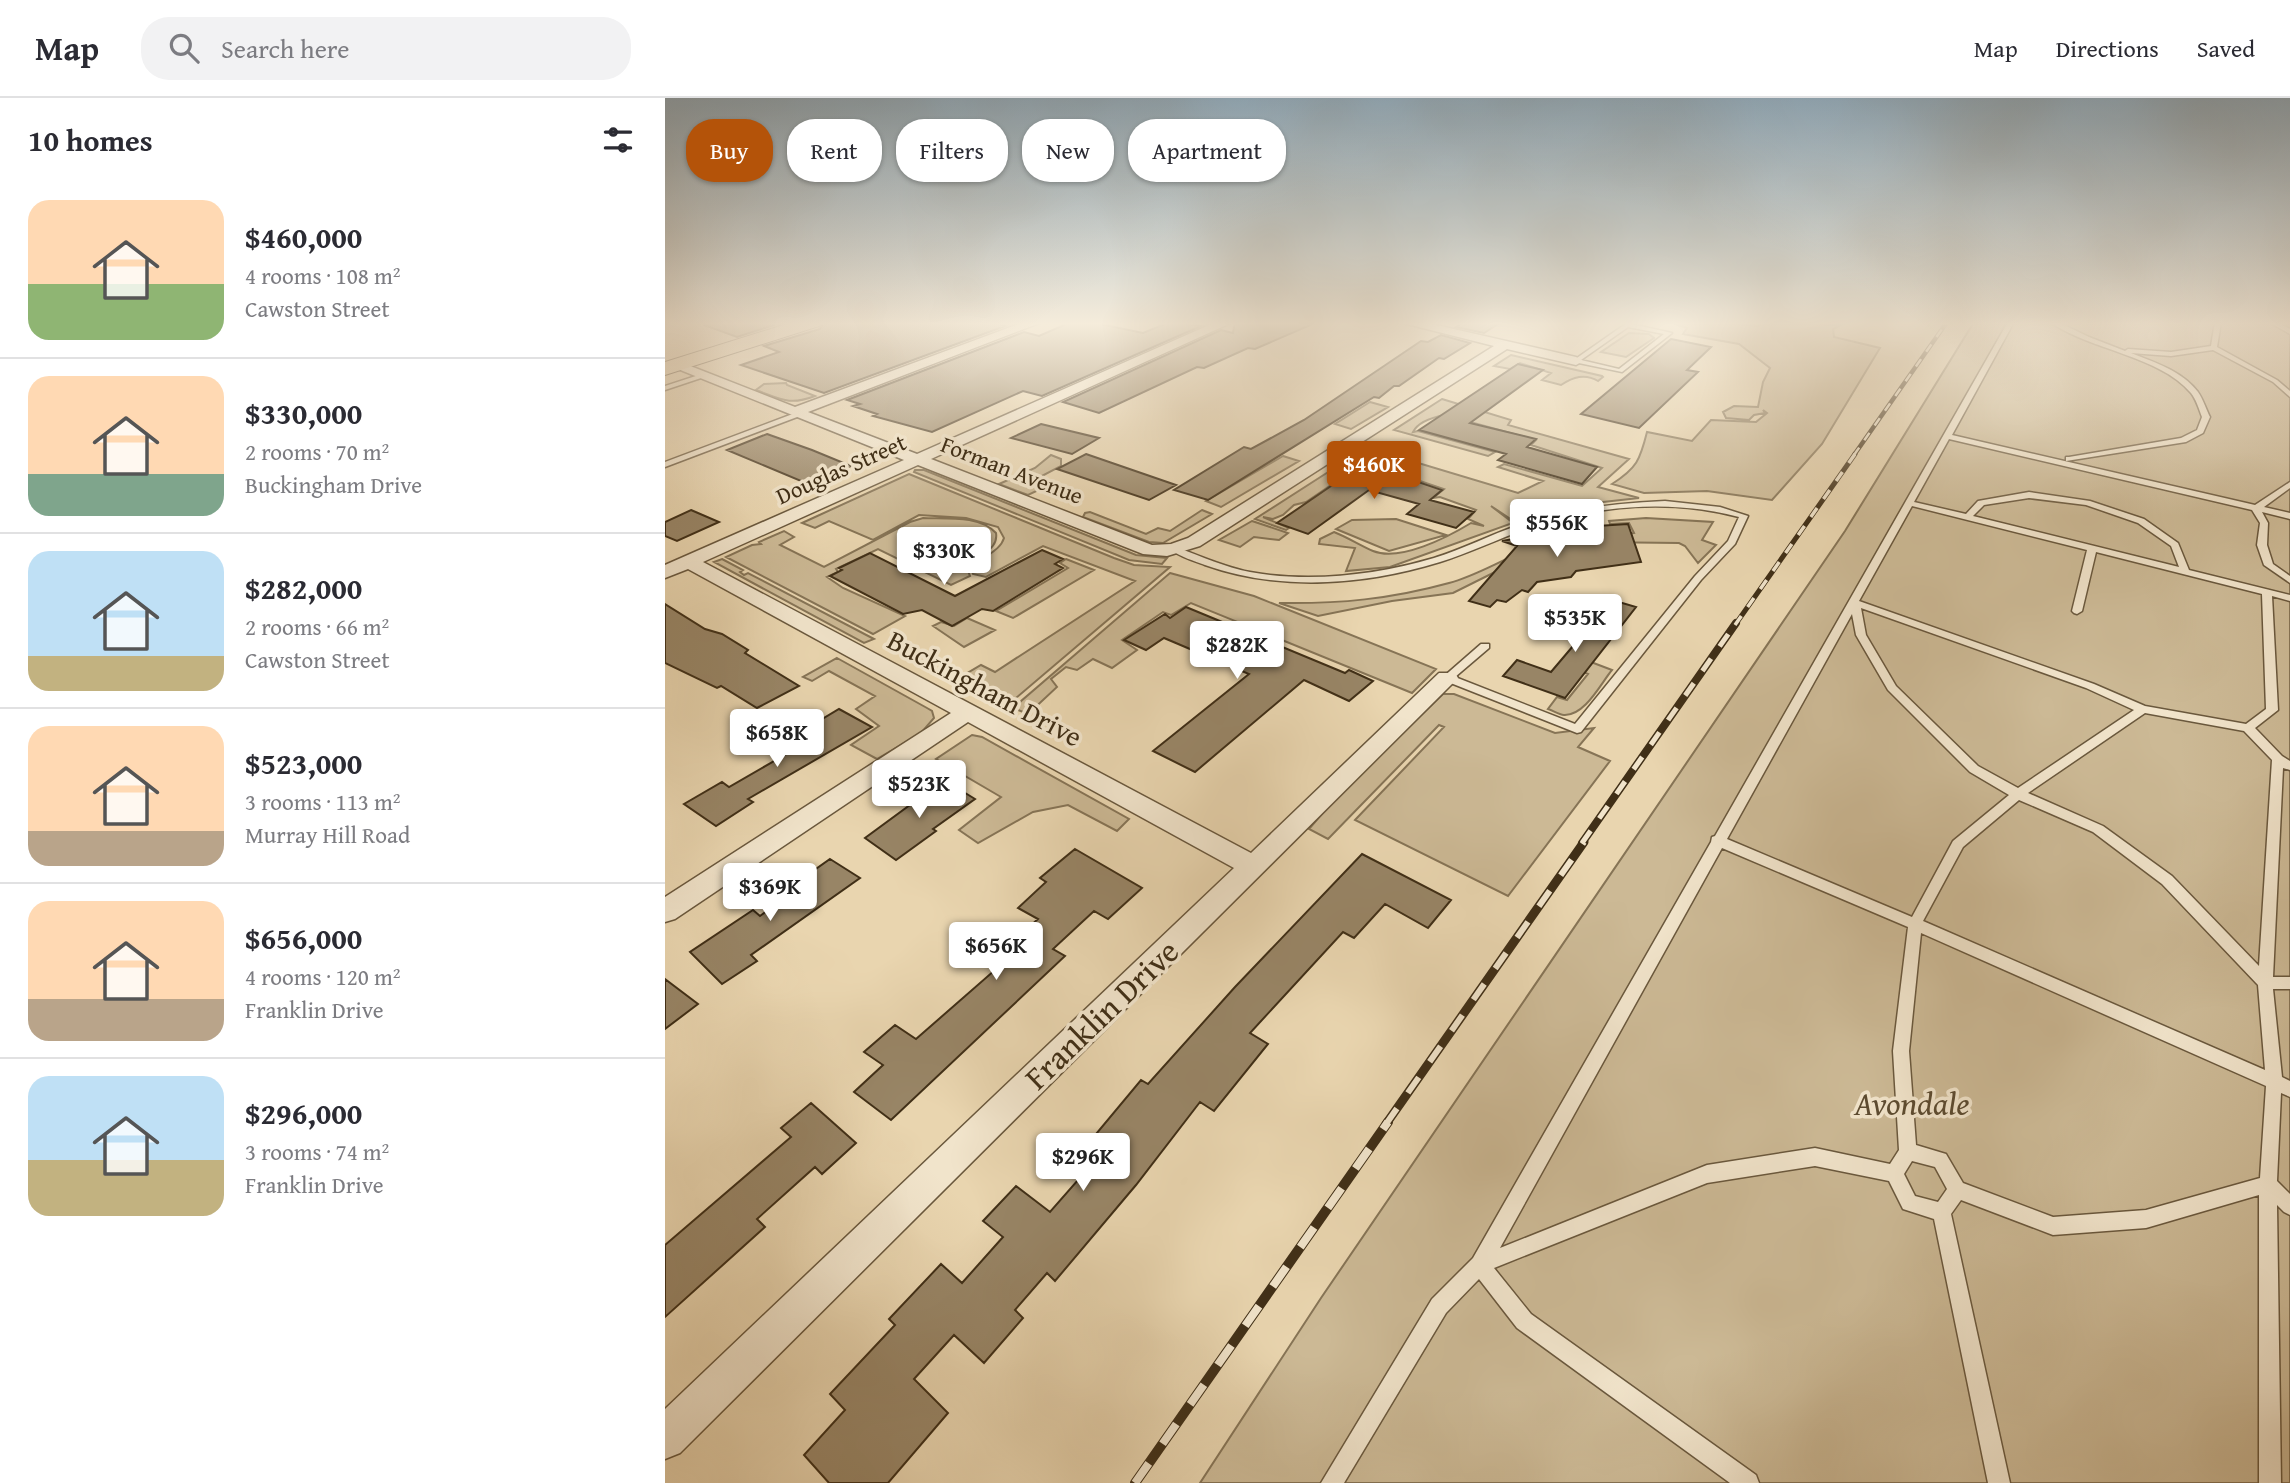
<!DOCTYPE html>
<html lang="en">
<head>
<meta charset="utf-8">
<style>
  body { margin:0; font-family:"Gentium Book Plus",serif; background:#f2f2f3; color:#2b2b33; height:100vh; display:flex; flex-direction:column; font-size:26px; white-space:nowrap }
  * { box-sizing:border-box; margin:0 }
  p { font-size:23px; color:#7c7c81 }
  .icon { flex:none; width:38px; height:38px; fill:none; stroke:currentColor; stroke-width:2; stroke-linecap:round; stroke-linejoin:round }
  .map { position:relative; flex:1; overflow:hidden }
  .side { display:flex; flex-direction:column; background:#fff; width:665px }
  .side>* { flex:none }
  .banner { position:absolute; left:21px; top:21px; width:665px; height:63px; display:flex; gap:14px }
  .price { position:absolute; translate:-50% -60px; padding:0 16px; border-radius:7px; background:#fff; color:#222; font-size:23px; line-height:46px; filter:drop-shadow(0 2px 4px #0008) }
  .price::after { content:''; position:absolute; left:50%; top:42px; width:21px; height:16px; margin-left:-10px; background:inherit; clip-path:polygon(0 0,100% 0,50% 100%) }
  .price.selected { background:#b45309; color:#fff }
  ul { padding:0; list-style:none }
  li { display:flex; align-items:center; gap:21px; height:175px; padding:0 28px }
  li+li { border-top:2px solid #e1e1e2 }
  li span { display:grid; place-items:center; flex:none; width:196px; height:140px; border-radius:21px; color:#555 }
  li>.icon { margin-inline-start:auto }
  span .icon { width:84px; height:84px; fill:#fffc; stroke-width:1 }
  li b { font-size:30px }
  h2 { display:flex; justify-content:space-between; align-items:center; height:84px; padding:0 28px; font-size:30px }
  .chip { padding:0 24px; border-radius:28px; background:#fff; box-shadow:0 2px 5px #0004; font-size:24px; line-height:63px }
  .chip.selected { background:#b45309; color:#fff }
  header { display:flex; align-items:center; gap:42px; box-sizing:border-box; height:98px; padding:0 35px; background:#fff; border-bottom:2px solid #e1e1e2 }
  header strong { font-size:33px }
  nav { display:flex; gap:38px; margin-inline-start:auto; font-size:24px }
  .search { width:490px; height:63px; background:#f2f2f3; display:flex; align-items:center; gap:18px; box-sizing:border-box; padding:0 24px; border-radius:28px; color:#7c7c81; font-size:26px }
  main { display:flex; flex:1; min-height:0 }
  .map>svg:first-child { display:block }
</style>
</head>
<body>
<header>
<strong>Map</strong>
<div class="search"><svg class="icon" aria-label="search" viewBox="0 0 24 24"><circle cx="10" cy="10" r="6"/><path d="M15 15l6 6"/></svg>Search here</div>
<nav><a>Map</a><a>Directions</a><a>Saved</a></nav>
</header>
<main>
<section class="side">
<h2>10 homes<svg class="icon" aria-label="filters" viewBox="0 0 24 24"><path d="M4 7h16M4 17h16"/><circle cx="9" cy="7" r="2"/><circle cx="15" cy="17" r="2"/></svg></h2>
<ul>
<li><span style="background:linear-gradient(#ffd9b3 60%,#8fb573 0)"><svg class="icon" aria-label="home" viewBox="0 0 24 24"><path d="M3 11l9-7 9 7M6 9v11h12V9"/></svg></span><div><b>$460,000</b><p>4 rooms · 108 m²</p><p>Cawston Street</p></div></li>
<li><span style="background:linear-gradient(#ffd9b3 70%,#7fa58c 0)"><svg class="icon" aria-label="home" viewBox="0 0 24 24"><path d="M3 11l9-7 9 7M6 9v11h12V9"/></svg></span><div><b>$330,000</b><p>2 rooms · 70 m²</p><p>Buckingham Drive</p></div></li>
<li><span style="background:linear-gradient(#bfe0f5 75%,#c2b280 0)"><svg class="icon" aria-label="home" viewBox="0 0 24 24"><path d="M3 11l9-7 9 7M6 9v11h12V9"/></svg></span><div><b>$282,000</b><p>2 rooms · 66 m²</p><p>Cawston Street</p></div></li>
<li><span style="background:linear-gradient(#ffd9b3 75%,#b9a48a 0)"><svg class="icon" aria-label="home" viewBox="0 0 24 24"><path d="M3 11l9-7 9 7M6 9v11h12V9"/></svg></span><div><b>$523,000</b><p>3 rooms · 113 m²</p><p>Murray Hill Road</p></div></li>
<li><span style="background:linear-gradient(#ffd9b3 70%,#b9a48a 0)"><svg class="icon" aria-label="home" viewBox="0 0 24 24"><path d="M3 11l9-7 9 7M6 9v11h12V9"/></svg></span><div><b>$656,000</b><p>4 rooms · 120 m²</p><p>Franklin Drive</p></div></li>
<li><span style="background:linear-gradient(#bfe0f5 60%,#c2b280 0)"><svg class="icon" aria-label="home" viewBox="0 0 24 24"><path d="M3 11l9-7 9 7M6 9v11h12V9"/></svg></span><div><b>$296,000</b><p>3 rooms · 74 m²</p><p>Franklin Drive</p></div></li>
</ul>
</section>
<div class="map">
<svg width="1625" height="1385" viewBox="0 0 1625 1385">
  <rect width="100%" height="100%" fill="#e9d5af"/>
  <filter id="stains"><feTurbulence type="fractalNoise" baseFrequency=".00286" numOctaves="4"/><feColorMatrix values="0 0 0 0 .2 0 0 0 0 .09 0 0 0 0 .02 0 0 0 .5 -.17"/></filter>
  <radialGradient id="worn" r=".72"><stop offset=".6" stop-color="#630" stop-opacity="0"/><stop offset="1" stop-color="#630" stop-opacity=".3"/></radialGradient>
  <path fill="#ccb995" stroke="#867456" stroke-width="2" d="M1005,224H1059L1092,228L1105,224L1176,227L1168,231L1169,239L1215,250L1157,346L1107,402L1042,393L979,395L947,386C972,370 975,362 982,334L1027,343L1046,322L1091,324L1102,315L1098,312L1100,315L1089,317L1084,322L1061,320L1058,314L1069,308L1093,309L1098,284L1105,270L1074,246L1018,236L1022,230Z
    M1309,224H1625V1385H535L656,1200L1180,433Z
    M964,235L984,236L989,240L961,259L936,254Z
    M846,257L937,278L938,279L933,283C920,275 908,279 896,287L877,282L886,275L855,265L845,271L829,268Z
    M121,285L122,287L150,298C124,308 116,301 91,292L99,286Z
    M777,301L846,322L843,327L964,361L933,389L974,400L911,407L850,424L826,408L847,424L845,426L725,469L681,473L690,450L654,446L655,441L669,434C682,439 696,448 708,453C735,464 783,439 806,425L819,428L803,421L811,412L775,399L768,400L779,391L714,369L706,373L679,365L710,344L726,349L720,355L853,395L878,383L833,369L839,366L917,388L937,370L866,347L871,342L780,317C769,319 753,324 748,334L753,333L830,354L823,358L729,332Z
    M705,304L723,309L686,331L670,326Z
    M386,357L396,361V368L373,380L375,385L380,389L363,397L334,386L370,370Z
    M618,358L634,363L556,409L541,403Z
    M671,369L685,374L641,404L629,407L618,417L608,421L598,419L624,430L621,432L590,421Z
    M250,372H259L471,457L502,460L497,466L464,462L249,374Z
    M244,376L449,460L469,467L505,469L344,606L294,580L316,567L330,574L470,483L378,448L321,479L308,476L307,472C315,459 335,454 339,440L333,429L301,420L254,417L208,442L164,423L150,430L137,425Z
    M537,412L547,416L498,445L484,444L418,419L420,415L425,414L481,436L493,430L505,433Z
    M258,420C280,421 315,417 331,435C334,454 309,456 303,473L305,478L286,487L213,451L171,471L173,474L162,479L178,490L240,518L208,536L61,459L87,447L96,446L94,444L119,433L129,439L115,447L159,469L245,424Z
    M981,420L1048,424L1037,442L1051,447L1033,465L1020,448L1014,445L926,444L834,472L788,495L727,503L653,518L614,505C674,506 726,501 784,485C815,477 843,457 873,449C904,440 937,438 969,435L964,425L945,426L944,423Z
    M731,421L781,437L724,453L671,431L687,422Z
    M587,423L623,435L614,442L589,439L575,449L554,442Z
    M57,461L78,472L75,474L79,477L83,475L209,541L199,545L49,464Z
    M401,461L429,472L348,520L331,513L403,470L395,465Z
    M505,475L589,498L771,571L747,595L526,505L506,517L498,514L457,542L472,552L447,570L428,561L412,572L401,569L386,581L392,589L363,616L348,610Z
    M302,520L330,532L299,549L268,528L276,524L289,528Z
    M172,560L262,610L267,613L269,620L256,635L212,661L186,647L214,628L191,611L210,598L164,573L147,583L138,579Z
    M918,561L947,572C936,585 920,618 899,617C894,617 887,612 883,611L892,599L902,602L923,576L912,572Z
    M778,596H789L890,635L929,630L913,649L945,663L843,798L690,722L779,629L774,627L663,741L644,731L667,704Z
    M307,637L317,639L464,721L452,733L403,707L368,714L313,745L294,732L336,699L271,661Z"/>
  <path fill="#988566" stroke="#402f17" stroke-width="2" d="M40,224H118L72,239L39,227Z
    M159,224H327L340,228L159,295L76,267L114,254L99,248L155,231Z
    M406,224H426L478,235L505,224L536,228L377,298L358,293L267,334L208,318L212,316L188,308L195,306L182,302L359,234L374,238Z
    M570,224H652L590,251L583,250L539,270L532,269L434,315L398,304L556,232L568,235Z
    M798,224H836L819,235L791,229Z
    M776,237L805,245L779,261L774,260L734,288H729L714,300L709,299L543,402L509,392L579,349L586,351L639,322L756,243L763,244Z
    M1006,241L1046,249L1022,272L1033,274L974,330L916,316Z
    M853,266L878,272L805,325L871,341L862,349L932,369L917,386L833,362L841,356L754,332Z
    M376,326L434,340L407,356L346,340Z
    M102,336L147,352L186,368L143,386L62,352Z
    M421,356L511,387L484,402L392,371Z
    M712,370L777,392L765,402L809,414L791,430L742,416L754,406L704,392L643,436L612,425L685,375L700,379Z
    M26,412L54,424L12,443L0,438V424Z
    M963,426L976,464L911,473L906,479L872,484L863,494L857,492L841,504L832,502L825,509L804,503L852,448L837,443L916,429Z
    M377,452L398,461L390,466L398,470L328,513L317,511L287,528L257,512L238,516L165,478L177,472L174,470L205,455L290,498Z
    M947,502L971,509L900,600L838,578L852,562L886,574Z
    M0,506L40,531L57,536L83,552L80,555L134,588L92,610L56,588L52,590L0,565Z
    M521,509L680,575L684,572L708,583L684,603L639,582L530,674L488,653L584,576L499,540L481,552L459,542L500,516L505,520Z
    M174,611L207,629L83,701L88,704L51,728L19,706L57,684L64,689L156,636L144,629Z
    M279,682L310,701L268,731L271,733L231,762L200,740Z
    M410,751L477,790L443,821L429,813L388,851L400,858L226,1022L189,994L218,967L199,954L230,927L251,941L338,865L330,860L373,821L353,810L381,784L375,780Z
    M697,756L786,802L763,830L720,806L689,840L678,834L585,935L603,946L549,1013L535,1004L471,1087L390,1183L382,1175L350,1212L358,1220L319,1265L289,1237L249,1281L283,1315L223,1385H164L139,1357L180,1312L165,1296L230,1227L224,1221L276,1166L297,1185L338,1139L318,1123L351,1088L385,1114L435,1057L421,1048L476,982L483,986L570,889Z
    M165,761L195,780L86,857L92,863L57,886L25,854L88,812L95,818L139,786L134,783Z
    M0,881L33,906L0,931Z
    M146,1005L191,1045L157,1076L150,1069L92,1121L100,1129L0,1219V1147L126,1039L116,1030Z"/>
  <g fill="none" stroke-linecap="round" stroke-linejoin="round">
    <defs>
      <path id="lane" d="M1343,224H1349L1287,337L1590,407L1625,384V390L1599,409L1625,415V421L1597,414L1603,425L1602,447L1608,466L1625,478V485L1599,467L1592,447L1595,425L1587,412L1284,341L1249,404L1301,416L1313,403L1364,394L1425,403L1479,421L1513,445L1524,472L1625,497V503L1607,498L1613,612L1590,630L1617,658L1625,663V672L1618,670L1608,879H1625V891H1608L1617,979L1625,983V999L1616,995L1612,1083L1625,1096V1117L1619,1114L1612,1107L1616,1385H1594V1097L1481,1130L1388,1137L1296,1102L1286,1116L1345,1385H1323L1269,1121L1238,1111L1224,1083L1150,1068L1042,1085L829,1170L866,1216L1091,1377L1094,1385H1065L852,1230L814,1181L781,1215L679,1385H656L767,1201L808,1160L1046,744L1047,739L1050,738ZM1364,400L1421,407L1473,425L1506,448L1514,469L1308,418L1319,407ZM1247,408L1422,452L1407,513L1409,515L1412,516L1417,513L1431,454L1597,496L1601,611L1581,626L1480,608L1429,586L1194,503ZM1196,510L1421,590L1469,612L1353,690L1313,668L1231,588L1201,537ZM1187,516L1191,537L1223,592L1305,674L1344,697L1288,743L1247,819L1062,741ZM1480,615L1579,633L1607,662L1594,868L1507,778L1438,728L1363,695ZM1354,702L1428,734L1497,786L1593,887L1600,972L1258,823L1298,749ZM1057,750L1243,829L1228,953L1234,1052L1225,1066L1150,1050L1042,1067L835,1150ZM1256,835L1601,988L1595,1080L1481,1112L1388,1119L1298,1085L1281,1056L1251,1047L1244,953ZM1247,1063L1270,1069L1282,1091L1273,1104L1250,1098L1239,1076Z
        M1385,224H1393L1424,239L1460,253L1463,251L1506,254L1546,248L1550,224H1556L1552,249L1612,282L1625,293V299L1608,284L1548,252L1506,258L1466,255C1489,264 1517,273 1533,294C1538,301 1541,311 1545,319L1538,335L1521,344L1401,363V359H1404L1516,340L1532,332L1537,319C1534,311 1531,301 1526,295C1495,258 1425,252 1385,224Z
        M1604,224H1612L1625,231V236Z
        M962,225L1007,235L957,274L909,264V262ZM963,229L999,236L954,271L916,262Z
        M37,276L39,277V279L0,292V288Z
        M133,314L140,316L0,369V364Z
        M1000,403L1055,409L1083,418L1070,446L1036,482L916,634L912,635L778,582L777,580L816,546H824V550L790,579L910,626L1030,478L1063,443L1074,419C1014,403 950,406 890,422C850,432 814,452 775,464C700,487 616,494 540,467C529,463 516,459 506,452L508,450H514C537,459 560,469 585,474C645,485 711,477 769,460C798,451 825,437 854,427C901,411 950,405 1000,403Z"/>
      <path id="street" d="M359,224H377L143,314L252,356L551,224H568L266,361L487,447L506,446L523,440L829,248L734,224H758L911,259L918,263L911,267L842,251L535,448L502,458L478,456L253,367L38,464L586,755L774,575H790L793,580L15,1355L0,1361V1311L569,770L303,624L10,821L0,824V799L286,615L23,471L0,480V467L239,362L3,267L5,264H15L130,309Z"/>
      <path id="primary" d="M128,224H157L154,228L0,277V264Z"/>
    </defs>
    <use href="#lane" stroke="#6a583d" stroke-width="3"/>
    <use href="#street" stroke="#6a583d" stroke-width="3"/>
    <use href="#primary" stroke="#402f17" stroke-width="2"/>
    <use href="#lane" fill="#f1e4cb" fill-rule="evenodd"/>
    <use href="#street" fill="#f1e4cb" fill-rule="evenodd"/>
    <use href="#primary" fill="#e9d5af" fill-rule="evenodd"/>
    <defs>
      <path id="rail-far4" d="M1189,357L1282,224"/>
      <path id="rail-far3" d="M1070,527L1190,356"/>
      <path id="rail-far2" d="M917,745L1071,525"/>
      <path id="rail-far1" d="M721,1026L919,744"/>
      <path id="rail" d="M470,1385L723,1024"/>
    </defs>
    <use href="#rail-far4" stroke="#402f17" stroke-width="4.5"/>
    <use href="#rail-far3" stroke="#402f17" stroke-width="5"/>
    <use href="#rail-far2" stroke="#402f17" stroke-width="8"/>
    <use href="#rail-far1" stroke="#402f17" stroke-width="9"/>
    <use href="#rail" stroke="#402f17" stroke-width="10"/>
    <use href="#rail-far4" stroke="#f1e4cb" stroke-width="2.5" stroke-dasharray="9" stroke-linecap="butt"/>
    <use href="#rail-far3" stroke="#f1e4cb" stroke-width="3.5" stroke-dasharray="11" stroke-linecap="butt"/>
    <use href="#rail-far2" stroke="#f1e4cb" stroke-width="5" stroke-dasharray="15" stroke-linecap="butt"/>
    <use href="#rail-far1" stroke="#f1e4cb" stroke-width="6" stroke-dasharray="19" stroke-linecap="butt"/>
    <use href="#rail" stroke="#f1e4cb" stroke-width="8" stroke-dasharray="24" stroke-linecap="butt"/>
  </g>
  <linearGradient id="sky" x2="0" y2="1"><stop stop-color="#91abbc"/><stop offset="0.54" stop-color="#f5ecdb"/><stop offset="1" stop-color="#f5ecdb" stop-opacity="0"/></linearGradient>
  <rect width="1625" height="418" fill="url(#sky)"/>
  <g text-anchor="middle" stroke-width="7" stroke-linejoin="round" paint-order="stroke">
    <g font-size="23" fill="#402f17" stroke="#f1e4cb">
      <text transform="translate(176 371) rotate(-24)" y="8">Douglas Street</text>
      <text transform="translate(347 372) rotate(21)" y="8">Forman Avenue</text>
    </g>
    <g font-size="28" fill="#402f17" stroke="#f1e4cb">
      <text transform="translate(320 590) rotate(28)" y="10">Buckingham Drive</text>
    </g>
    <g font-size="33" fill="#402f17" stroke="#f1e4cb">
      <text transform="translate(436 916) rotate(-44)" y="12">Franklin Drive</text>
    </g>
    <g font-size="33" font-style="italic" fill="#5c4b30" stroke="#f1e4cb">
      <text x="1247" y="1017">Avondale</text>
    </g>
  </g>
  <rect width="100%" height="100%" filter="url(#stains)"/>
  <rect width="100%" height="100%" fill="url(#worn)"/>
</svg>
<b class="price selected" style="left:709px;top:403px">$460K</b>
<b class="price" style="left:892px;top:461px">$556K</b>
<b class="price" style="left:279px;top:489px">$330K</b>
<b class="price" style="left:910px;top:556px">$535K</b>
<b class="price" style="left:572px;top:583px">$282K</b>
<b class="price" style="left:112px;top:671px">$658K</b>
<b class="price" style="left:254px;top:722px">$523K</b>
<b class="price" style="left:105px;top:825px">$369K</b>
<b class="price" style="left:331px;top:884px">$656K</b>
<b class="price" style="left:418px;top:1095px">$296K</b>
<div class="banner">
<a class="chip selected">Buy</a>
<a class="chip">Rent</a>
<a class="chip">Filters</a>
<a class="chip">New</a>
<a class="chip">Apartment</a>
</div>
</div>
</main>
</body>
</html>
